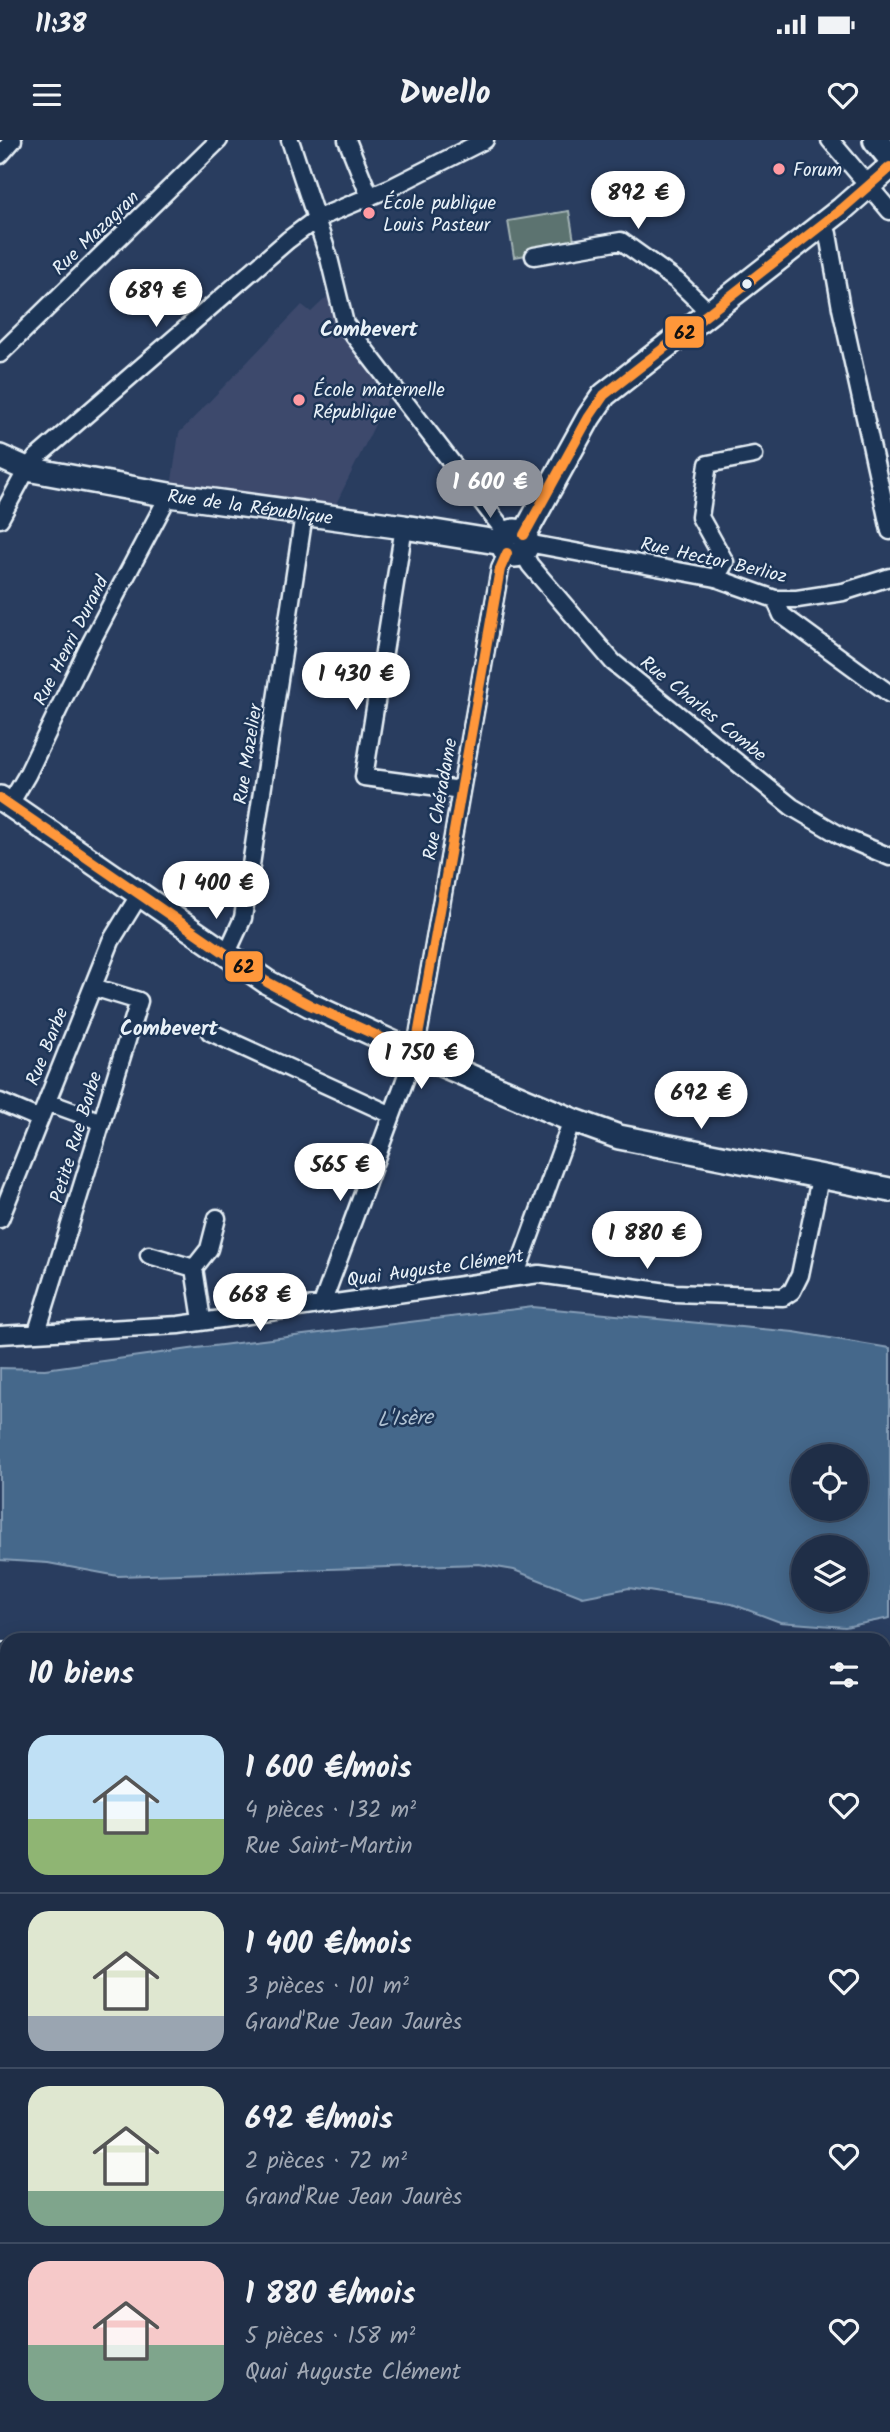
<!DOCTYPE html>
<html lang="fr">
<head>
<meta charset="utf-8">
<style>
  body { margin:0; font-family:Kalam,sans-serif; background:#27364e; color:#f1f3f6; height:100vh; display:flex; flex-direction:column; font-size:26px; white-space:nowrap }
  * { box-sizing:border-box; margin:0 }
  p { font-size:23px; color:#a1a8b4 }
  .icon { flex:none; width:38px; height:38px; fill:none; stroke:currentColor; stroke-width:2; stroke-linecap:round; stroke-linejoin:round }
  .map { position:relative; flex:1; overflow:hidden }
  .sheet { position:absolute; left:0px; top:1493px; width:891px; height:800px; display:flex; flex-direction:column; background:#1f2e47; border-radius:21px 21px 0 0; box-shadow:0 4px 18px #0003,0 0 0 2px #3c4a60 }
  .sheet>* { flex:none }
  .controls { position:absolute; left:791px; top:1304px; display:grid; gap:14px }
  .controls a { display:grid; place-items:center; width:77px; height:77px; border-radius:50%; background:#1f2e47; box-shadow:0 4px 18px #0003,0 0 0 2px #3c4a60; font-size:35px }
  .price { position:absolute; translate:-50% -60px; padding:0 16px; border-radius:24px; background:#fff; color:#222; font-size:23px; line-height:46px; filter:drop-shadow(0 2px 4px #0008) }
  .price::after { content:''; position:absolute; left:50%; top:42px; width:21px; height:16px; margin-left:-10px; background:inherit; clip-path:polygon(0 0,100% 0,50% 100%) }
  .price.active { background:#8c9099; color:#fff }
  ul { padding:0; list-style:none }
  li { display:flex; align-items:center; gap:21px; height:175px; padding:0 28px }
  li+li { border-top:2px solid #3c4a60 }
  li span { display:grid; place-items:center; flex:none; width:196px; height:140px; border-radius:21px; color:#555 }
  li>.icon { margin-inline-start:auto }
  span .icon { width:84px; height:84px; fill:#fffc; stroke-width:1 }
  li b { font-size:30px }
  h2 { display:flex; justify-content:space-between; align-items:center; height:84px; padding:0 28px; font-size:30px }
  .status { display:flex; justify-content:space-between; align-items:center; height:49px; padding:0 35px; background:#1f2e47; direction:ltr }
  .status svg { height:19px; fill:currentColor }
  header { display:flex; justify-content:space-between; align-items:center; height:91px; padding:0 28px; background:#1f2e47; font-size:32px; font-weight:700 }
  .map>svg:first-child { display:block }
</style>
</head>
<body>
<div class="status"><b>11:38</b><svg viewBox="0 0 49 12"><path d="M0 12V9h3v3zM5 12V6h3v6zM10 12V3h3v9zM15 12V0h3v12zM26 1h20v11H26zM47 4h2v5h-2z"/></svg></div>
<header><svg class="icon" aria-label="menu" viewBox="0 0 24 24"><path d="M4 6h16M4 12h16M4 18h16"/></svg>Dwello<svg class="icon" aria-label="heart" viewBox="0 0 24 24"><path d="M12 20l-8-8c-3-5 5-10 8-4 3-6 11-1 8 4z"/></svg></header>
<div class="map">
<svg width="890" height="2292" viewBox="0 0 890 2292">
  <rect width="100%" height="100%" fill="#293d5f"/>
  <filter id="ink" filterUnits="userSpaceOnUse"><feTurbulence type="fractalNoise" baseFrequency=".0143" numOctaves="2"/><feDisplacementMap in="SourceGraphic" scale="14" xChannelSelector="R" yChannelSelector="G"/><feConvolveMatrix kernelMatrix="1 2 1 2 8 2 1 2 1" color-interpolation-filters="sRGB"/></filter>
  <g filter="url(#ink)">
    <path fill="#3c496c" d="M330,154L337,173L335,183L390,254L333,370L171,347L179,293L302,165L311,172Z"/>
    <path fill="#5c736f" stroke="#a2b2b4" stroke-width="2" d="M569,71L575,107L514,117L508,81Z
      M0,1944L7,1945V1985L0,1984Z"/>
    <path fill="#44678b" stroke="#869eb7" stroke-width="2" fill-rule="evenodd" d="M533,1167L794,1192L890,1208V1478L845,1487L780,1482L732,1464L629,1448L583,1457L514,1430L479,1424L118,1436L48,1423L0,1420V1228L45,1229L197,1208ZM803,1316H856V1368H803ZM803,1407H856V1460H803Z"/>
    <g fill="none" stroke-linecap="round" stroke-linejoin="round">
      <defs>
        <path id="street" d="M290,0L329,118L345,184L502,388L508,393
          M347,0L370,57
          M830,0L890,71
          M0,15L13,0
          M824,84L828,94L841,168L890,391
          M534,116L621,101L677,141L710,173
          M0,214L219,0
          M0,379L27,329L36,318L288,100L316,79L390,48L485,0
          M404,387L364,637L461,650
          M527,403L716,438L775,459H797L843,452L890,437
          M523,413L530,425L613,522L792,667L843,697L890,717
          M716,438L725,422L700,377L708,324L754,315
          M775,459L782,475L890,554
          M10,664L27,635L88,508L169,355
          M226,815L243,778L304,374
          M210,892L392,975
          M0,962L40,979
          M47,962L102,982
          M0,1079L111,801L140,754
          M149,1115L194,1128L202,1180
          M194,1128L209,1109L217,1078
          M515,1137L572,980
          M322,1164L415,913L500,429L507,413
          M37,1192L139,861L93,847
          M0,1195L179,1185L539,1134L674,1153L783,1157L792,1151L800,1135L820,1038
          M884,1718L890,1711
          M0,1775L7,1776
          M0,1880L7,1881
          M0,2253H7
          M193,2286L201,2292
          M471,2286L502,2288L514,2292
          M540,2286L563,2292
          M126,2292L154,2286"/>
        <g id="secondary">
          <path id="s1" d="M0,317L27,329L169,355L404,387L503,403"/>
          <circle cx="515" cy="403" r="12"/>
          <path d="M524,395L589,277L604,255L842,69L890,27"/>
          <path d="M0,658L267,842L310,865L415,913L572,980L619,997L890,1050"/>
          <path d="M0,1515H7"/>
          <path d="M534,2292L537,2286"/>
        </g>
        <path id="primary" d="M876,0L890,17"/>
      </defs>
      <use href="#street" stroke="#e8f1f8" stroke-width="21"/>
      <use href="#secondary" stroke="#e8f1f8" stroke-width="28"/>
      <use href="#primary" stroke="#e8f1f8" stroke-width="30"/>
      <use href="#street" stroke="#1d3557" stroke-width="16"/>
      <use href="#secondary" stroke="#1d3557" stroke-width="23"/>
      <use href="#primary" stroke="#1d3557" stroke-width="24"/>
      <defs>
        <path id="bus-1" d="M524,395L589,277L604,255L842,69L890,27
          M0,658L267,842L310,865L415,913
          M415,913L500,429L507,413"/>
      </defs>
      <use href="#bus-1" stroke="#1d3557" stroke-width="16"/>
      <use href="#bus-1" stroke="#ff973a" stroke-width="10"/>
    </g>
  </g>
  <g fill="#ff9aa2" stroke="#1d3557" stroke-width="2.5">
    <circle cx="779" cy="29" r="7"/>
    <circle cx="369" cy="73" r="7"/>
    <circle cx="299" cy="260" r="7"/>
  </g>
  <circle fill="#e8f1f8" stroke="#1d3557" stroke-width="2.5" cx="747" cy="144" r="6"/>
  <g text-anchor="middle" stroke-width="5" stroke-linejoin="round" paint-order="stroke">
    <g font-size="19" fill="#e8f1f8" stroke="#1d3557" text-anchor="start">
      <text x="793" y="36">Forum</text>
      <text x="383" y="69">École publique<tspan x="383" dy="22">Louis Pasteur</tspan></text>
      <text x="313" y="256">École maternelle<tspan x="313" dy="22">République</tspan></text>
    </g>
    <g font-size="19" fill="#e8f1f8" stroke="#1d3557">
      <text transform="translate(95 92) rotate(-44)" y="7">Rue Mazagran</text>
      <text dy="7" stroke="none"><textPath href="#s1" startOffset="256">Rue de la République</textPath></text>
      <text transform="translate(714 419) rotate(13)" y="7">Rue Hector Berlioz</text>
      <text transform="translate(70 500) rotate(-63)" y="7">Rue Henri Durand</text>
      <text transform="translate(704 568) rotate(39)" y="7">Rue Charles Combe</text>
      <text transform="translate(247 614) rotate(-81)" y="7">Rue Mazelier</text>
      <text transform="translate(439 659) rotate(-80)" y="7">Rue Chéradame</text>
      <text transform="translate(46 906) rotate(-68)" y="7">Rue Barbe</text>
      <text transform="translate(75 997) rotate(-73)" y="7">Petite Rue Barbe</text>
      <text transform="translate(435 1127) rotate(-8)" y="7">Quai Auguste Clément</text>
    </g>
    <g font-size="21" font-weight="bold" fill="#e8f1f8" stroke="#1d3557">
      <text x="369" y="196">Combevert</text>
      <text x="169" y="895">Combevert</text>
    </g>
    <g font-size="21" font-style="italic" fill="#afc1d2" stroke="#1d3557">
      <text transform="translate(405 1278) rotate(-3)" y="7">L'Isère</text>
    </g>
  </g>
  <g stroke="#1d3557" stroke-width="2.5">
    <rect x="664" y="175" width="41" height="34" rx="7" fill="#ff973a"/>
    <rect x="224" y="810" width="40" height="33" rx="7" fill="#ff973a"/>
  </g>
  <g font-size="19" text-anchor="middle" font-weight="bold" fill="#111">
    <text x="685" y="199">62</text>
    <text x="244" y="833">62</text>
  </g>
</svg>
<div class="controls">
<a><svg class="icon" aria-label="locate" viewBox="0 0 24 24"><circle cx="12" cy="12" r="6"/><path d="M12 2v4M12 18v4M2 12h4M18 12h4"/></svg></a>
<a><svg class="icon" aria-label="layers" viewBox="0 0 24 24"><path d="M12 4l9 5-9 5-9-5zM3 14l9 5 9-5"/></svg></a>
</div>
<b class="price" style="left:638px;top:91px">892 €</b>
<b class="price" style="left:156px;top:189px">689 €</b>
<b class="price active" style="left:490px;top:380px">1 600 €</b>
<b class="price" style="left:356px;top:572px">1 430 €</b>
<b class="price" style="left:216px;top:781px">1 400 €</b>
<b class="price" style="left:421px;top:951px">1 750 €</b>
<b class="price" style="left:701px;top:991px">692 €</b>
<b class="price" style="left:340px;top:1063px">565 €</b>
<b class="price" style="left:647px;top:1131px">1 880 €</b>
<b class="price" style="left:260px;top:1193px">668 €</b>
<section class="sheet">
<h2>10 biens<svg class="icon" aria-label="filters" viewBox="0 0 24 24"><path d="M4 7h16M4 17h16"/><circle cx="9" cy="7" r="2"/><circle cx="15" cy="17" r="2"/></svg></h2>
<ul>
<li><span style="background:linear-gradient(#bfe0f5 60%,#8fb573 0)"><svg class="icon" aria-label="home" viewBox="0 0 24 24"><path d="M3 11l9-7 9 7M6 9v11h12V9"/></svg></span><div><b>1 600 €/mois</b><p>4 pièces · 132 m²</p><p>Rue Saint-Martin</p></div><svg class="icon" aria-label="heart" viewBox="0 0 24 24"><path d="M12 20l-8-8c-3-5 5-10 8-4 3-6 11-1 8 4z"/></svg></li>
<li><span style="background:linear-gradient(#dfe7d0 75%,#9aa5b1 0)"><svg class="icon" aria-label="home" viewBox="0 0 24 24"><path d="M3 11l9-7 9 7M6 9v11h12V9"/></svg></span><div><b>1 400 €/mois</b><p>3 pièces · 101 m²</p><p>Grand'Rue Jean Jaurès</p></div><svg class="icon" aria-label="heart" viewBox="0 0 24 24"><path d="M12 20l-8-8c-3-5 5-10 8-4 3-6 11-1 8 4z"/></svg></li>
<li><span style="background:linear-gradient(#dfe7d0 75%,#7fa58c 0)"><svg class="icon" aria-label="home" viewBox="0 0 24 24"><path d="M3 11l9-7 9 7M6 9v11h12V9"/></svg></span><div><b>692 €/mois</b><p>2 pièces · 72 m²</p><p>Grand'Rue Jean Jaurès</p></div><svg class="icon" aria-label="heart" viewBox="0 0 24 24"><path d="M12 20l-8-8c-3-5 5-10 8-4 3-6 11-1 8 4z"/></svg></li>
<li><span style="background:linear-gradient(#f6c9c9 60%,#7fa58c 0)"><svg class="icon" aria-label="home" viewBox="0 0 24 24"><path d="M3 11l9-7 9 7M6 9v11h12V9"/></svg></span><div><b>1 880 €/mois</b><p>5 pièces · 158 m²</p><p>Quai Auguste Clément</p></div><svg class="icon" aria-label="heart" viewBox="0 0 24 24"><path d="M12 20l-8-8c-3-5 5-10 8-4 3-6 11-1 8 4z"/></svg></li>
</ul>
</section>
</div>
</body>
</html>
